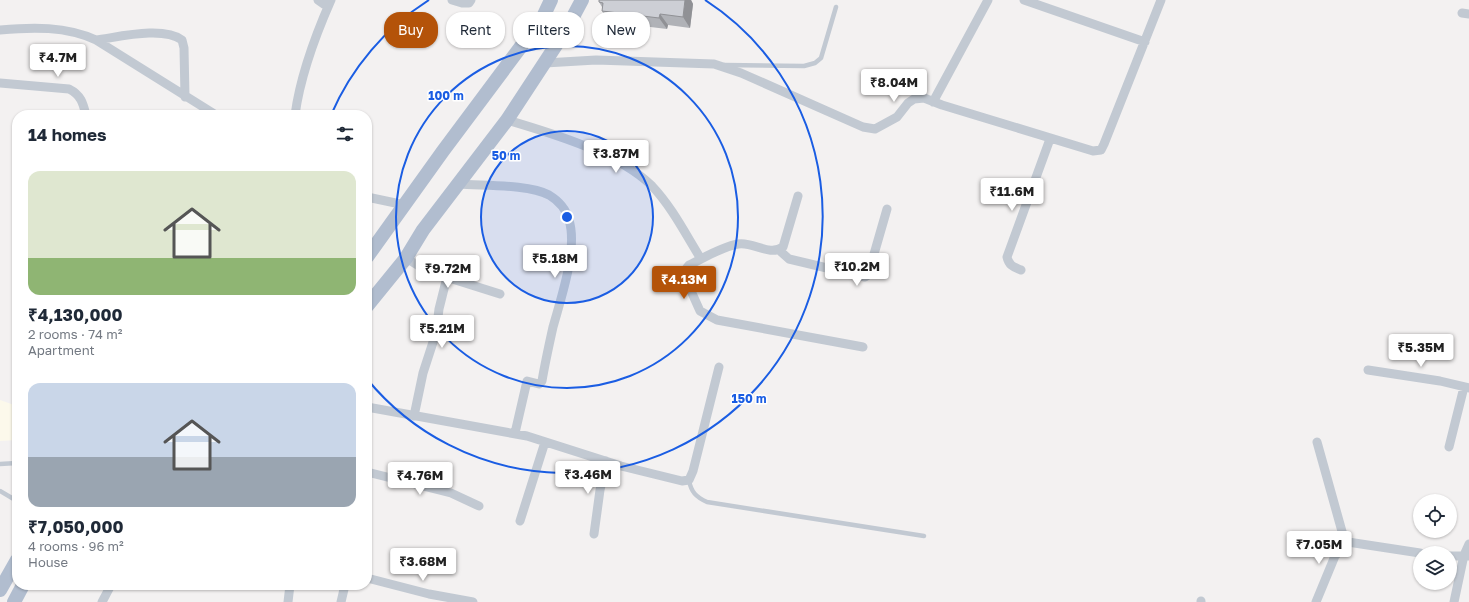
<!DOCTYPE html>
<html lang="en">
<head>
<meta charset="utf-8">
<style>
  body { margin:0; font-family:"Golos Text",sans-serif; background:#f2f2f3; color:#1f2937; height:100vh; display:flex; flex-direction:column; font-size:15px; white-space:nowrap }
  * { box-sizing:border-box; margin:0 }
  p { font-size:13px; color:#747a83 }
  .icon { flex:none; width:22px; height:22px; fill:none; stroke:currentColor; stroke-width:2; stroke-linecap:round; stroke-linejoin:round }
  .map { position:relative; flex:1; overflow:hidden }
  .sheet { position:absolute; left:12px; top:110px; width:360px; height:480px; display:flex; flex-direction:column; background:#fff; border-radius:16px; box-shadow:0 1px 3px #0004 }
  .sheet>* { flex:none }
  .top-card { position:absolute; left:384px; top:12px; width:380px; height:36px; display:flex; gap:8px }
  .buttons { position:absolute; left:1413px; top:494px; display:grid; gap:8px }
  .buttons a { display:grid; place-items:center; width:44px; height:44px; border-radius:50%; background:#fff; box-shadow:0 1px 3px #0004; font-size:20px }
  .price { position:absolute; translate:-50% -34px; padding:0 9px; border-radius:4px; background:#fff; color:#222; font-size:13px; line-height:26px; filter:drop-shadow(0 1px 2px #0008) }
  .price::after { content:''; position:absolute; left:50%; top:24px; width:12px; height:9px; margin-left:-6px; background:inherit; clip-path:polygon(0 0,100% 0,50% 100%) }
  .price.current { background:#b45309; color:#fff }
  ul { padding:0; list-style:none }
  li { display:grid; align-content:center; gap:8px; height:212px; padding:0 16px }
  li span { display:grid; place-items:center; height:124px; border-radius:12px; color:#555 }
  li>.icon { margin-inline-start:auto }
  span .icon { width:72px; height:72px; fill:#fffc; stroke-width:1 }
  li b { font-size:17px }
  h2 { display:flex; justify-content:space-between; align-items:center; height:48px; padding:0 16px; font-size:17px }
  .chip { padding:0 14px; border-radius:16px; background:#fff; box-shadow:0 1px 3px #0004; font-size:14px; line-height:36px }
  .chip.current { background:#b45309; color:#fff }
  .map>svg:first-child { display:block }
</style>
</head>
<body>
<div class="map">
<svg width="1469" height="602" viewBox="0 0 1469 602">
  <rect width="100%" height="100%" fill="#f3f1f1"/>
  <path fill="#fcf9eb" d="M0,400L17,406V440L0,441Z"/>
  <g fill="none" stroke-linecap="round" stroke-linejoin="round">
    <path stroke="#c2c9d2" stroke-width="4.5" d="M724,65L804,66L815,63L821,58L836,7
      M0,464L17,463
      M689,480C691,492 696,497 707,502L924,536
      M0,491L17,501"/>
    <path stroke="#c2c9d2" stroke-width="9" d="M318,0L328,7
      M452,0L462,3H469L471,0
      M1024,0L1145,42
      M1462,13L1469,14
      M0,30C32,27 66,26 96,40L216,115
      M96,40C119,37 163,26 182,40L184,48L185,97
      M545,63L596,60L714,64L741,73L863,127L875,129L897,117L908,103L914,99L924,98L942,105L1093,151L1101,150L1104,144L1161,0
      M0,83L69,89C81,95 83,103 86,115
      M933,102L988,0
      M295,115C300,78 316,34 331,0
      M507,120C551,133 619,153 652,186C672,207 686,235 701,259
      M459,184C482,186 529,184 549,195C559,201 566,209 569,220C578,249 561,298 553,327C549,345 545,363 542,381L539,384L527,381L515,433
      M798,196L783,247C769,257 753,241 738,244C721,247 704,258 689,265L685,270L687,282L700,311L717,320L863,347
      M367,197L405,205
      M779,250L789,259L865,277L868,275L887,209
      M406,258L427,271L500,294
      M1021,270C1014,267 1009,266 1007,257L1050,139
      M1368,370L1440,381L1469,388
      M367,407L527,436L621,466L682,481L689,480L693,471L719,367
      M414,416L423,373L436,333L439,309L447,277
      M1317,442L1343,535L1348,542L1420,553
      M1449,447L1464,387
      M367,472L451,493L479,506
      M520,521L545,442
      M594,534L600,490L606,461
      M1450,556H1469
      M367,578L429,594L473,602
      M102,602L111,585
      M288,602L290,585
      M341,602L345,585
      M1201,602V601
      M1316,602L1335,556L1348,542
      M1454,602L1464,555L1469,544"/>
    <path stroke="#b1bdcf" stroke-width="14" d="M367,257L443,151L543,17L551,0
      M367,306L406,258L423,230L507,120L566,30L582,0
      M0,590L17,560
      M14,602L23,585"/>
  </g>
  <path fill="#b0b2b7" d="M599,0H691L693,4L690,28L668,25L667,29L609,22L602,11V7L599,2Z"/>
  <path fill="#909195" d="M685,0H691L693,4L690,28L683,17Z
    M660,14L668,25L667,29L659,18Z"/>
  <path fill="#cdcfd5" stroke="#909195" d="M599,0H685L683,17L660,14L659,18L602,11L603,3L599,2Z"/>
  <circle cx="567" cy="217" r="86" fill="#1a5de3" fill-opacity=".12"/>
  <g fill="none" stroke="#1a5de3" stroke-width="2">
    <circle cx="567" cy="217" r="86"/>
    <circle cx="567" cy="217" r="171"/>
    <path d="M331 115A257 257 0 0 1 429 0M705 0A257 257 0 1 1 367 379"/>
  </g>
  <circle cx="567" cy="217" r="6" fill="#1a5de3" stroke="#fff" stroke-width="2"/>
  <g font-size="12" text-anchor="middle" font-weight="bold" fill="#1a5de3" stroke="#fff" stroke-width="3" stroke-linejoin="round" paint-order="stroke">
    <text x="446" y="100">100 m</text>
    <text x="506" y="160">50 m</text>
    <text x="749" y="403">150 m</text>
  </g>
</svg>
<div class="buttons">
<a><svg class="icon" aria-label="locate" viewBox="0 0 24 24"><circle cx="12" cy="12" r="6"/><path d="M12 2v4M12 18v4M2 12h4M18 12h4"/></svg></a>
<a><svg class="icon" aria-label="layers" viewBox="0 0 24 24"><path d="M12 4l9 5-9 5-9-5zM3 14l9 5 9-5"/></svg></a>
</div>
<b class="price" style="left:58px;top:78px">₹4.7M</b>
<b class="price" style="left:894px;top:103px">₹8.04M</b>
<b class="price" style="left:616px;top:174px">₹3.87M</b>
<b class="price" style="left:1012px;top:212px">₹11.6M</b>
<b class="price" style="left:555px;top:279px">₹5.18M</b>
<b class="price" style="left:857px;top:287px">₹10.2M</b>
<b class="price" style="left:448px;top:289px">₹9.72M</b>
<b class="price current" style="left:684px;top:300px">₹4.13M</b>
<b class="price" style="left:442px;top:349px">₹5.21M</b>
<b class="price" style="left:1421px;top:368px">₹5.35M</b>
<b class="price" style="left:588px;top:495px">₹3.46M</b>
<b class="price" style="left:420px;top:496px">₹4.76M</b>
<b class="price" style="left:1319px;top:565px">₹7.05M</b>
<b class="price" style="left:423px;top:582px">₹3.68M</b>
<div class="top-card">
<a class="chip current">Buy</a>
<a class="chip">Rent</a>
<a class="chip">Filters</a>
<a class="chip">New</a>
</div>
<section class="sheet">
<h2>14 homes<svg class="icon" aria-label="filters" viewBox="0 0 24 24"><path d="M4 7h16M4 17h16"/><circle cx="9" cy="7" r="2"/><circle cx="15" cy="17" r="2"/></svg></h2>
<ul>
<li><span style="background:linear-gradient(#dfe7d0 70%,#8fb573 0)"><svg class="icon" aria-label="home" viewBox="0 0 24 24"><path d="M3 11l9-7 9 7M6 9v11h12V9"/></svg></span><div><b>₹4,130,000</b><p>2 rooms · 74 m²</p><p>Apartment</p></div></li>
<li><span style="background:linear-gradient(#c9d6e8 60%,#9aa5b1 0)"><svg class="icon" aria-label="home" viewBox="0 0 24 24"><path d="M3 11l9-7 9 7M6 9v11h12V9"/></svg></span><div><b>₹7,050,000</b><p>4 rooms · 96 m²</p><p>House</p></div></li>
</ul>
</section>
</div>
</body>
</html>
